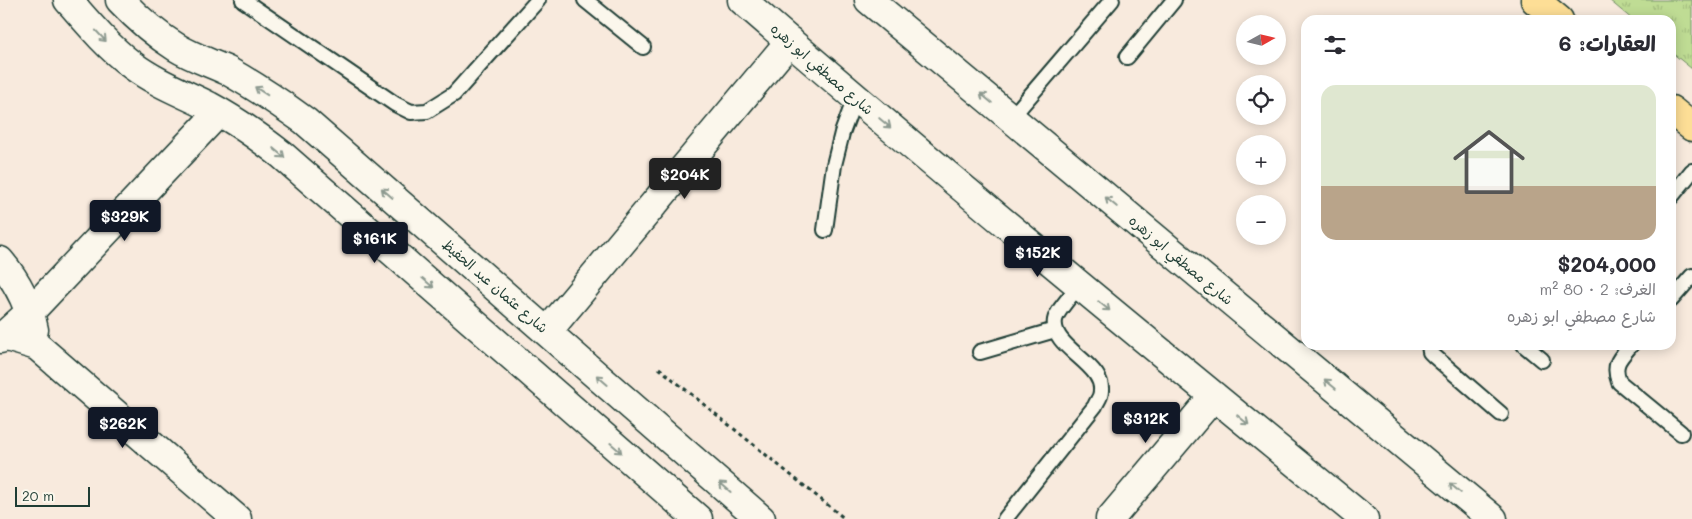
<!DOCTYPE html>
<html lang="ar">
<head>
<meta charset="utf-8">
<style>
  body { margin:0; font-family:Mali,"Playpen Sans Arabic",sans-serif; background:#f7f7f7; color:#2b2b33; direction:rtl; height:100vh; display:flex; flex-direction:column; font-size:19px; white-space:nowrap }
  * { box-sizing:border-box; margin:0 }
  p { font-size:16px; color:#7c7c81 }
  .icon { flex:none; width:28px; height:28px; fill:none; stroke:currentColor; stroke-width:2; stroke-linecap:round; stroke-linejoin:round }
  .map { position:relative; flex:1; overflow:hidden; direction:ltr }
  .drawer { position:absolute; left:1301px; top:15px; width:375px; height:335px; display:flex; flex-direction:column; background:#fff; border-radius:15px; box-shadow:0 2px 12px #0003; direction:rtl }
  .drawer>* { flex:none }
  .needle { width:32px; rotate:82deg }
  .fabs { position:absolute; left:1236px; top:15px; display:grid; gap:10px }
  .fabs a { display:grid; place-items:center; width:50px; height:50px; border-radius:50%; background:#fff; box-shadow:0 2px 12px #0003; font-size:25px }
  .scale { position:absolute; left:15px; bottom:12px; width:75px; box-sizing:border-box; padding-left:5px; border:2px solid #1f3d34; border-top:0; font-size:14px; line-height:18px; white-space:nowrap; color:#1f3d34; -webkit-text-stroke:4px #fbf7ec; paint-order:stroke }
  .price { position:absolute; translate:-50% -42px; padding:0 11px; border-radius:5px; background:#111827; color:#fff; font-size:16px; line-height:32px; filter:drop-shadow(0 1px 2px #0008) }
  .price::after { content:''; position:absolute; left:50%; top:30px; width:15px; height:11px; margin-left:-8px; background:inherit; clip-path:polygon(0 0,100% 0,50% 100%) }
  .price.active { background:#222; color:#fff }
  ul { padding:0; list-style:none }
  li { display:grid; align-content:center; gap:10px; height:265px; padding:0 20px }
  li span { display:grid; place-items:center; height:155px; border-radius:15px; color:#555 }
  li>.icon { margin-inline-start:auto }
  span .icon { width:90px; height:90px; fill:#fffc; stroke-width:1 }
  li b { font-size:21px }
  h2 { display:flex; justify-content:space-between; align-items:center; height:60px; padding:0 20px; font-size:21px }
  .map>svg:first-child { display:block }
</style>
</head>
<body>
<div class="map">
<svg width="1692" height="519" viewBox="0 0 1692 519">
  <defs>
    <pattern id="grass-tufts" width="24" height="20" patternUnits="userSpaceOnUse" patternTransform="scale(1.25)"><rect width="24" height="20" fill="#bfdc94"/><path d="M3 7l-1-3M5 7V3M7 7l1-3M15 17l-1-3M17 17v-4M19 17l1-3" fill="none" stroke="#a4be80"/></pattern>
  </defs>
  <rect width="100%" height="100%" fill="#f8eadd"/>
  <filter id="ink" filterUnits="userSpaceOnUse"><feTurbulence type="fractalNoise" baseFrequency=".02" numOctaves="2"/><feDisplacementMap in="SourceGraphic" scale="10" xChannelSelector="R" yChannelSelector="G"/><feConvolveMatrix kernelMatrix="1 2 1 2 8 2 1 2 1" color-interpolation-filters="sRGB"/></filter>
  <g filter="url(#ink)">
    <path fill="url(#grass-tufts)" stroke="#6f8c64" d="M1609,0H1692V69L1671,52V20H1633Z"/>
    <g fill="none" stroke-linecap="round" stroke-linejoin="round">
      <defs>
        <path id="lane" d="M243,0L395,104L411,112L427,111L454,94L538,0
          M585,0L643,47
          M1127,57L1174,0
          M1011,118L1112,0
          M1671,197L1692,171
          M825,230L834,165L842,133L855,98
          M1671,300L1692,276
          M1429,345L1430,352L1434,356L1501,414
          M1524,345L1542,360
          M1631,345C1620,358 1612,364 1619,382L1681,433
          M980,352L1055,330
          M1005,519L1095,406C1096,403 1099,399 1100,396C1110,365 1050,349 1055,320C1057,310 1073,294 1079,285"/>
        <path id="street" d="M68,0C88,23 108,47 132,65C156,83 183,93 209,106C235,120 259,137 282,155L698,519
          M120,0C137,18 155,34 176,47C192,57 211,63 228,71C255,86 280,103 305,121L761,519
          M742,0C946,177 1155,348 1364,519
          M869,0L1493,519
          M0,261C17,281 29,304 34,330
          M547,332L790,41
          M0,335L37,346L237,519
          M0,339L30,312L219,112
          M1110,519L1214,396"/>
        <path id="highway" d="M1535,0L1559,20
          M1671,110L1692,127"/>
      </defs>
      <use href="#lane" stroke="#1f3d34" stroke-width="18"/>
      <use href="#street" stroke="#1f3d34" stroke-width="31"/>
      <use href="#highway" stroke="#1f3d34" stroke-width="31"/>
      <path stroke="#1f3d34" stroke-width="3" stroke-dasharray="4 4" stroke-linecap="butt" d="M659,368L845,519"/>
      <use href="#lane" stroke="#fbf7ec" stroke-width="14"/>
      <use href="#street" stroke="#fbf7ec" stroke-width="28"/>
      <use href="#highway" stroke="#fdde96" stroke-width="28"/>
    </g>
    <defs><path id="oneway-shaft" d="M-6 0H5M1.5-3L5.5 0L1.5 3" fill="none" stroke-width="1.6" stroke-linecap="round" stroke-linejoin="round" transform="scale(1.25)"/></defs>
    <g stroke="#8d9a90">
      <use href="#oneway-shaft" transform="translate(101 36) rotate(47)"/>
      <use href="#oneway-shaft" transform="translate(261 91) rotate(-147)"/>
      <use href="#oneway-shaft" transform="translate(986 98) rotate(-140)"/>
      <use href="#oneway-shaft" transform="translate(885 123) rotate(40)"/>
      <use href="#oneway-shaft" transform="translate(279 153) rotate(40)"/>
      <use href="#oneway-shaft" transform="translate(387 193) rotate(-139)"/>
      <use href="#oneway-shaft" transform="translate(1111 202) rotate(-140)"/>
      <use href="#oneway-shaft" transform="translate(428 283) rotate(41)"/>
      <use href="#oneway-shaft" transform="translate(1104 306) rotate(39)"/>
      <use href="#oneway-shaft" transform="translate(602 380) rotate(-139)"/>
      <use href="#oneway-shaft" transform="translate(1330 384) rotate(-140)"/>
      <use href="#oneway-shaft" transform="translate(1243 420) rotate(39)"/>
      <use href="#oneway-shaft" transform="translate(616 448) rotate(41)"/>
      <use href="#oneway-shaft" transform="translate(725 487) rotate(-139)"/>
      <use href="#oneway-shaft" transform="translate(1455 488) rotate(-140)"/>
    </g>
  </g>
  <g text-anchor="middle" stroke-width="4.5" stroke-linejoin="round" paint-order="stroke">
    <g font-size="14" fill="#1f3d34" stroke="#fbf7ec">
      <text transform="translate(822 69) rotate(41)" y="5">شارع مصطفي ابو زهره</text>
      <text transform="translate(1181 260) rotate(40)" y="5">شارع مصطفي ابو زهره</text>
      <text transform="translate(495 286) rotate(41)" y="5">شارع عثمان عبد الحفيظ</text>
    </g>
  </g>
</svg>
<div class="fabs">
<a><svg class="needle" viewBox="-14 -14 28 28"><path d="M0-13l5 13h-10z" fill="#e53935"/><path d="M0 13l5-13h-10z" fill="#7c7c81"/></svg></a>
<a><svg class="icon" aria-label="locate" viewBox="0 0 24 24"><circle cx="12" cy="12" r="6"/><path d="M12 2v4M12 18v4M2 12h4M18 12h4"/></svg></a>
<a>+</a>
<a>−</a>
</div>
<div class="scale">20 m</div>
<b class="price active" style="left:685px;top:200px">$204K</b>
<b class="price" style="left:125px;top:242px">$329K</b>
<b class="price" style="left:375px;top:264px">$161K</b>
<b class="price" style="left:1038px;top:278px">$152K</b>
<b class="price" style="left:1146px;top:444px">$312K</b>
<b class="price" style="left:123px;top:449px">$262K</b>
<section class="drawer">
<h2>العقارات: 6<svg class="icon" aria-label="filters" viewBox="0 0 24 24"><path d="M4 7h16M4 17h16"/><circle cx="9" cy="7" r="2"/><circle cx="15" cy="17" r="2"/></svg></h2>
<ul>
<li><span style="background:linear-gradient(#dfe7d0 65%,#b9a48a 0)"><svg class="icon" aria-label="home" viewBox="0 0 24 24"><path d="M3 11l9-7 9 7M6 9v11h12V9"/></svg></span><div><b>$204,000</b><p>الغرف: 2 · 80 m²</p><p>شارع مصطفي ابو زهره</p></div></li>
</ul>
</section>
</div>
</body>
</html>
